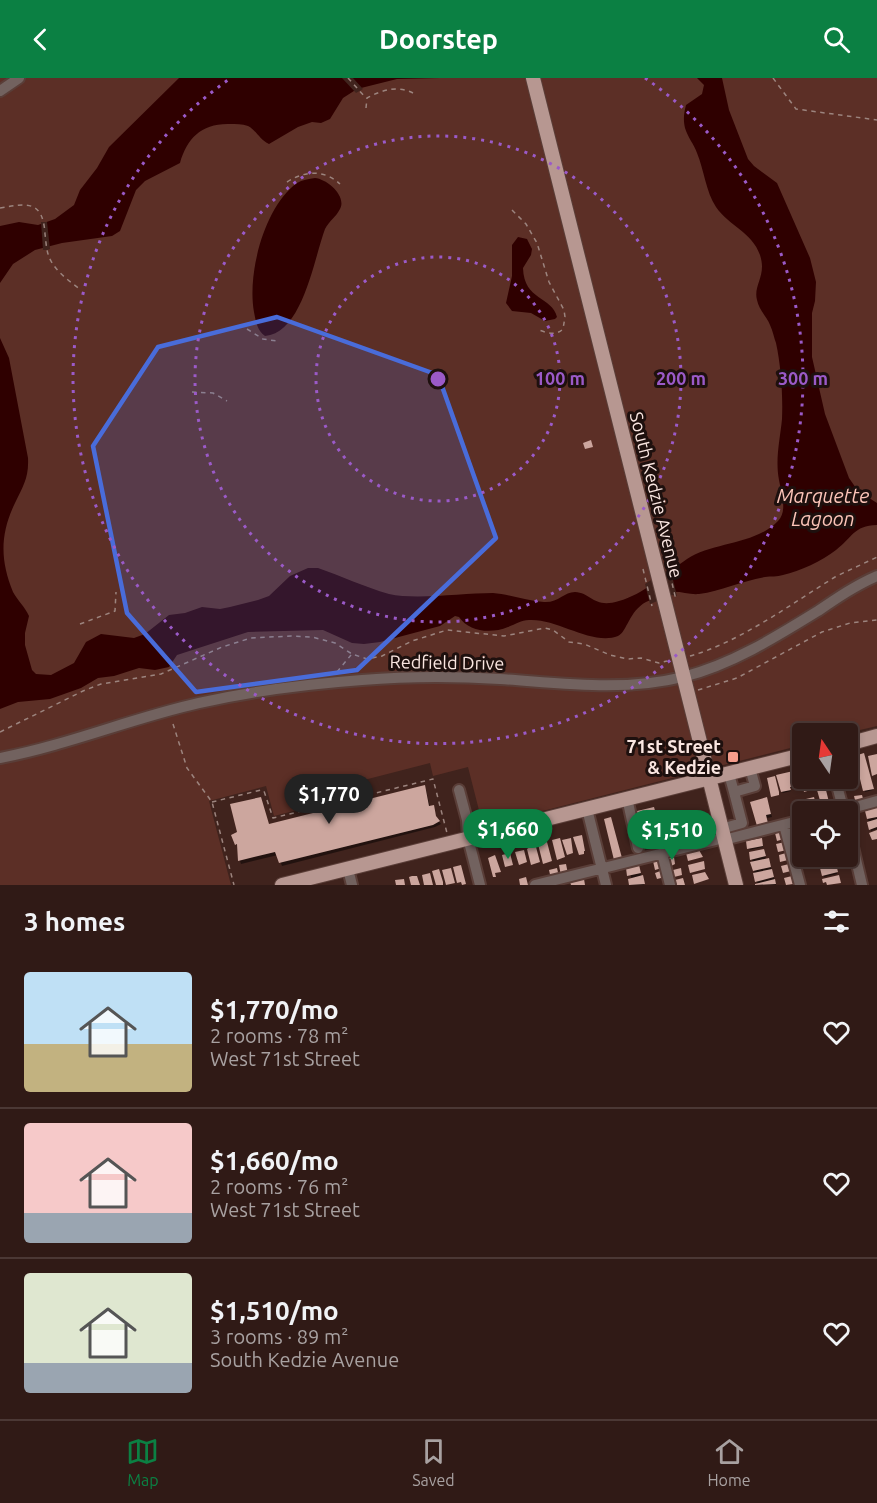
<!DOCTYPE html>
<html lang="en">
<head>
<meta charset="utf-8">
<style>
  body { margin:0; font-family:Ubuntu,sans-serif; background:#38231f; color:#f1f3f6; height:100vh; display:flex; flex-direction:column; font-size:22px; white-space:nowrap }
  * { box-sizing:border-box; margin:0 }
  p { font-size:20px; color:#a8a1a1 }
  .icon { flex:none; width:33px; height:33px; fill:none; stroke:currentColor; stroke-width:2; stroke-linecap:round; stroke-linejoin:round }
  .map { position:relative; height:807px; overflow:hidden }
  .side { display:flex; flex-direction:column; background:#301a16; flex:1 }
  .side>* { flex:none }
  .needle { width:39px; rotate:347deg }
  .tools { position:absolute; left:792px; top:645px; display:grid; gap:12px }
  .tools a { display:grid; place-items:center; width:66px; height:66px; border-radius:6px; background:#301a16; box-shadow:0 3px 9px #0003,0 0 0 2px #4b3835; font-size:30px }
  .price { position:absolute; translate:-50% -51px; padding:0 14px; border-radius:21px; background:#0b8043; color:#fff; font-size:20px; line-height:39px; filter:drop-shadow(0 2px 3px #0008) }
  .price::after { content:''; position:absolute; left:50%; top:36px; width:18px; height:14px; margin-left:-9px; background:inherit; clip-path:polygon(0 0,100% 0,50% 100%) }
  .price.selected { background:#222; color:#fff }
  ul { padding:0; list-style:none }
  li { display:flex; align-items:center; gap:18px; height:150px; padding:0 24px }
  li+li { border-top:2px solid #4b3835 }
  li span { display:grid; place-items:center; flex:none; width:168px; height:120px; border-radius:6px; color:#555 }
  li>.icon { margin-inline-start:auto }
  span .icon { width:72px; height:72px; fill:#fffc; stroke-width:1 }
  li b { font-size:26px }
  h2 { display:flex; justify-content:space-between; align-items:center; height:72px; padding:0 24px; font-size:26px }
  header { display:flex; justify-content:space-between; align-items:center; height:78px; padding:0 24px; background:#0b8043; color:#fff; font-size:27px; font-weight:700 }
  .tab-bar { display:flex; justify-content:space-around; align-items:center; height:84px; border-top:2px solid #4b3835; background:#301a16; font-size:16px; color:#a8a1a1 }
  .tab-bar a { display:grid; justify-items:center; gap:3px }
  .tab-bar .selected { color:#0b8043 }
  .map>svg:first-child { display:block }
</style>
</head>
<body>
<header><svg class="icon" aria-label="back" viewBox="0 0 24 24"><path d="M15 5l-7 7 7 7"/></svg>Doorstep<svg class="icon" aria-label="search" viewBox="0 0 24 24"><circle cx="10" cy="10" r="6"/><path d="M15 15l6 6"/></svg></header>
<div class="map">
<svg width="877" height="807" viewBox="0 0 877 807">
  <rect width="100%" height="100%" fill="#40231d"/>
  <path fill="#5c2f26" d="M0,0H877V648L847,655L802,656V667L483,748L468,689L433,698L430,685L364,702L363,715L274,738L266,708L209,723L231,807H0Z"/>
  <path fill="#2f0000" d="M179,0H440L397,1L357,11L343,20L330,41L321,45L312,44L298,49L269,66C260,62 256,52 248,48C242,46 236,46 230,46C202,45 187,60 180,85L145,103L136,112L120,153L112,158L62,165L35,172L13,186L0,205V148L19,144L38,147L55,141L74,127L80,112L97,90L109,69Z
    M697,0H722L729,32L748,81L754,88L777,105L810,180L816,204L815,223L812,235V279L825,336L849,400L858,413L877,425V447C853,448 853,459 836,472C822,483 800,493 783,497C777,499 771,498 765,499C742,503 721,513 699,516C690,517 680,513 671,514C664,516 653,521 646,524C629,533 627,554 618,558C592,568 557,540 529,542C521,542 516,546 508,549C491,556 469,554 459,539L455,538L440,548L380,564L364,566L352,565L323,552L248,554L177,577L169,589L155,592L139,590L114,598L98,600L81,610L50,621L18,624L0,631V260L9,280L28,380C29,400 23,408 15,425C0,456 0,482 13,514C18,523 25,529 29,538L25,555V567L32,592L36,596L51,597L74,585L86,564L101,556L134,560L145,556L169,537L185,535L202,529L220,531L230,529L258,522L269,518L290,498L308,490H318C342,498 364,509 389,516C416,522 463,515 493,515C509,516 527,523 544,524C558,525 564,514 575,514C592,515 594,531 619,523C642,517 667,495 687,481C713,464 755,467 778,443C788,433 781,414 779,402C775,381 780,362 782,341C783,317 781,288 776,265C774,260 773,253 770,247C767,239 759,232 757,222C753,207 767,198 760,177C752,154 729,148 716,129C706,114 704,92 697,75C694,66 688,60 685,50C683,41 684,35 686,27L702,16L704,7Z
    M315,100C327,101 347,118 340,131C336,139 329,143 325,151C314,180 303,255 265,258C257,252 256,244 254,234C247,196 264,129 297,105C302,102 309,101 315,100Z
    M518,159L527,161L532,171L531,177L523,190C524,223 552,218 557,239L555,241L545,243L531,235L512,233L506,225L512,198V167Z"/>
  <path fill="#40231d" d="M342,0H353L363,11L356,15Z
    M41,144H47L50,171L47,172H43Z
    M670,490L677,518L672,517L650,526L645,506Z"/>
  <path fill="#0007" d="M864,676L873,712L865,714L862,702L852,704L848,690V681Z
    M800,693H802V700H810L813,711L805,713V710L797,712L794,709L790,710L791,713L783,715L782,714L802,700Z
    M823,700L830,727V733L828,734H825L822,726L819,713L822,712L821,708L816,709L815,706Z
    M426,712L430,729H433L437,741L441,746L435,749L282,788L278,777L241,786L240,783L239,769L236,766L269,748Z
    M768,724L772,739L767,740L769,748L760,751L752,725Z
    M877,731V751L871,753L868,741Z
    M762,763L763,769L750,772L749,770Z
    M765,774L766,782L769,783L776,807H759L756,803L752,781Z
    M825,778H833L837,796L824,799L822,791L824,790L821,785L819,786L817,780Z
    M639,790L644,807H631L630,802L632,801L628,791Z"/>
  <path fill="#cca69e" d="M591,362L593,369L585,371L583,365Z
    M864,675L874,711L863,713L860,701L849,703L848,680Z
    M877,676V696L872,698L868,678Z
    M802,691V700H823L829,724L821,726L817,712L821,711L819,705L813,707L814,711L804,714L803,709L795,711L794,708L790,709L791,712L781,714L776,697Z
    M775,698L779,714V717L771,719L767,700Z
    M425,707L429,728L434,727L436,738L440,743L433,747L279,785L275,774L238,783L237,766L235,767L231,757L237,754L230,726L261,719L269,746Z
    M862,717L864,724L856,726L854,718Z
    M767,719L771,736L766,737L768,745L757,748L750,724Z
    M814,719L816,727L809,729L806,721Z
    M830,726L831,733L823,734L822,728Z
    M654,729L660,751L656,752L657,756L647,758L642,738L638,739L637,733Z
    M877,729V739L867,741L865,733Z
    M805,730L806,734H802V738L799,739L797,732Z
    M611,739L622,780L614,782L604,741Z
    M877,741V749L869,752L867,744Z
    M796,750L798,758L791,760L788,752Z
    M877,752V761L872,762L869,755Z
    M782,753L784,761L777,763L775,755Z
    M582,757L585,773H584V776L579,777L573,759Z
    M560,760L565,779L557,782L552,762Z
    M571,760L573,775L567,777L562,762Z
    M762,760L763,768L747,771L746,763Z
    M547,764L552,783L543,786L538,766Z
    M785,764L787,772L778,774L776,766Z
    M530,769H536L540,784L531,787L527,771Z
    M764,771L766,778L750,782L749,774Z
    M802,771V778L796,780L795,773Z
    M524,772L527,784L519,787L515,774Z
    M699,772L703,779L688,783L686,775Z
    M510,775L513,787L505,789L502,777Z
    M786,775L788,782L780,784L779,777Z
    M495,777L501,794L495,795L496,799H493L488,780Z
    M835,778V784L820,787L819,784L816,785L815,779Z
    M674,779L675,786L671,788L669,780Z
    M769,780L771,789L753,793L750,784Z
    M660,781L662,790L655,792L653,783Z
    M805,782L807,789L799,791L798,784Z
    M704,783L705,791L690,795L688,787Z
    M566,786L568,796L561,798L559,787Z
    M789,786L791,793L783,795L781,788Z
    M836,786L838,794L822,798L820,790Z
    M461,787L466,806L462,807L461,804L457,805L453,789Z
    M639,787L641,795L627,798L626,790Z
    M451,790L455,805L446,807L442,792Z
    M557,790L559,799L551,801L549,792Z
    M681,790L682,797L674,799L673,792Z
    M439,791L443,804V807H436L432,793Z
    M772,791L774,799L755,804L753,795Z
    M663,792L665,799L657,801L655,795Z
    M705,794L709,801L694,806L692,797Z
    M430,795L433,807H424L422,797Z
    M643,797L645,806L629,807L628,801Z
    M839,797L841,805L827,807L826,804L823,805L822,801Z
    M412,798H417L420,807H411L409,799Z
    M792,798L793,806L786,807L784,800Z
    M526,799L528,807H520L519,801Z
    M683,800L685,807H677L675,802Z
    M404,801L405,807H396L395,802Z
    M584,801L585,807H571L570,804Z
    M775,801L776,806L755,807V806Z"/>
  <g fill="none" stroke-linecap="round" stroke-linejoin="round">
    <defs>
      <path id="minor" d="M0,13L19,0
        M0,680C68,667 132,640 199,625C252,613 308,606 362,602C409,598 454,598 500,601C560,605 623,614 683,599C731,587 776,559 818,533C837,520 856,507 877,498
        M729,696L734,714L755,708L750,690
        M835,700L844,734
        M459,712L467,742L468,760L480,807
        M627,720L638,770
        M587,731L606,807
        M837,734L877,723
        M784,747L800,807
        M848,748L862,807
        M721,751L742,745L734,714
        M724,762L802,742
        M662,775L670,807
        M348,791L352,807
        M535,807L724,760"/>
      <path id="major" d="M533,0L736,807
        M848,666L877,658
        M282,807L802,677"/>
    </defs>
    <use href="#minor" stroke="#5a3e38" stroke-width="14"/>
    <use href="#major" stroke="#5a3e38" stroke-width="16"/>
    <path stroke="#9c847e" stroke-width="1.5" stroke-dasharray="4.5 4.5" stroke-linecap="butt" d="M348,0L366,20
      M773,0L796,31L877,42
      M366,30L367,20C382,12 397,7 413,15
      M287,104C304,93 324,91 340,106
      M0,130C27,125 43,122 45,156C46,163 46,171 49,179C55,193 68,202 81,212
      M512,132L526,146L537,165L549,204L564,232L565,239L563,251C556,258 547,255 539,252
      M247,251L263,261L277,263
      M192,314L213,315L227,323
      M668,488L676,522
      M643,491L652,528
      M80,546L115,533L116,514
      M690,578C740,564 791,526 835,499C849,492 863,486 877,479
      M337,594L351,577
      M698,612L737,600L822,554L850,545L877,542
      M173,646L187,690L212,724L234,807
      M0,654L83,613L101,606L161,596L222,569L251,560L291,558L312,559L335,565L352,576L367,581L382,578L412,563L447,552L504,558L545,550L553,552L569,564L584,566L610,577L628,581L641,580L659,585L667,583
      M212,724L261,712L264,713L273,740L433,701L447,755"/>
    <use href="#minor" stroke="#72625f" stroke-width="10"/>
    <use href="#major" stroke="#b79791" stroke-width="14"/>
  </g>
  <path fill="#496cda" fill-opacity="0.2" stroke="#496cda" stroke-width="4.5" stroke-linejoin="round" d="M277,239L438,297L496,460L357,592L196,614L127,535L93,368L158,269Z"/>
  <g fill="none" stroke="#9b5ac8" stroke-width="3" stroke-dasharray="3 6">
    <circle cx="438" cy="301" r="122"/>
    <circle cx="438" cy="301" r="243"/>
    <path d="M645 0A365 365 0 1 1 231 0"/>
  </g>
  <rect fill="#f49d8c" stroke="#1e100e" stroke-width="2" x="727" y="673" width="12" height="12" rx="3"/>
  <g text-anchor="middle" stroke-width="6" stroke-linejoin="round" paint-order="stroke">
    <g font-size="18" fill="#fae6e1" stroke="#1e100e">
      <text transform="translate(656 417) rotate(76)" y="6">South Kedzie Avenue</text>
      <text transform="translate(447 585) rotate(1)" y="6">Redfield Drive</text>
    </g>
    <g font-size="18" font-weight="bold" fill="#fae6e1" stroke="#1e100e" text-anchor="end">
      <text x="721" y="675">71st Street<tspan x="721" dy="21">&amp; Kedzie</tspan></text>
    </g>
    <g font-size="20" font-style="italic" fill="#fcc4b8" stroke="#1e100e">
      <text x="823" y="425">Marquette<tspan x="823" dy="23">Lagoon</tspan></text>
    </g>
  </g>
  <circle cx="438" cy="301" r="9" fill="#9b5ac8" stroke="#1e100e" stroke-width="3"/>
  <g font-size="18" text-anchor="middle" font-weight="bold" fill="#9b5ac8" stroke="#1e100e" stroke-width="6" stroke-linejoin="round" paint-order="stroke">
    <text x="560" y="307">100 m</text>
    <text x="681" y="307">200 m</text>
    <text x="803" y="307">300 m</text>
  </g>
</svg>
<div class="tools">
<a><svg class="needle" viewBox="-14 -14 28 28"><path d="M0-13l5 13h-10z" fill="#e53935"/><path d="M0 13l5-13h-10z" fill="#a8a1a1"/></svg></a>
<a><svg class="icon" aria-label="locate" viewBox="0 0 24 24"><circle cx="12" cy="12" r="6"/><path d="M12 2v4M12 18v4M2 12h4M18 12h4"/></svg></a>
</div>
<b class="price selected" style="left:329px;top:747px">$1,770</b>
<b class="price" style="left:508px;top:782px">$1,660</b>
<b class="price" style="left:672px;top:783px">$1,510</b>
</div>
<section class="side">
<h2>3 homes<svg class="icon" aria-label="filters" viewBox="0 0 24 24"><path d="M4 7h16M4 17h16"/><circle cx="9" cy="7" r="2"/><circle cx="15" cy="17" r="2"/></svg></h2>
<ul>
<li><span style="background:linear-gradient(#bfe0f5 60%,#c2b280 0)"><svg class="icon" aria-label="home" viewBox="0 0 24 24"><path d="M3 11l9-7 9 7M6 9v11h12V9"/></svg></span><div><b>$1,770/mo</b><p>2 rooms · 78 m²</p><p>West 71st Street</p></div><svg class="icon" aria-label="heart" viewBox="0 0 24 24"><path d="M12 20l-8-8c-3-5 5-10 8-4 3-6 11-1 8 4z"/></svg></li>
<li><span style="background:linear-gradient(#f6c9c9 75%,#9aa5b1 0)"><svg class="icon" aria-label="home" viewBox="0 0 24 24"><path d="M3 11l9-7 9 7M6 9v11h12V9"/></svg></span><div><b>$1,660/mo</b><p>2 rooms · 76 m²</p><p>West 71st Street</p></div><svg class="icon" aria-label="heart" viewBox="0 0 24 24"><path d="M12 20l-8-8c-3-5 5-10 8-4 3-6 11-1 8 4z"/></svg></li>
<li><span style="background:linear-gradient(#dfe7d0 75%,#9aa5b1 0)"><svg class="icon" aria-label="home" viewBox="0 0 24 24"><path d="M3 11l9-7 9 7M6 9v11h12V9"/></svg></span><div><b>$1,510/mo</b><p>3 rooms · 89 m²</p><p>South Kedzie Avenue</p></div><svg class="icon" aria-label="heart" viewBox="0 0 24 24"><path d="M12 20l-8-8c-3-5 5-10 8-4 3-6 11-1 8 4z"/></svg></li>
</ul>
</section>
<nav class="tab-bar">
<a class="selected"><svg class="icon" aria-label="map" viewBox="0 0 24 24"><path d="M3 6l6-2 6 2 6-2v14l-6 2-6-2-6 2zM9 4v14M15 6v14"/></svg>Map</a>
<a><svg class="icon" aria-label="saved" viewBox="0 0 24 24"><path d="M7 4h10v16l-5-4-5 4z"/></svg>Saved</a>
<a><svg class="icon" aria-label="home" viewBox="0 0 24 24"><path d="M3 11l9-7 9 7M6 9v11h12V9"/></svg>Home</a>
</nav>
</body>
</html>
